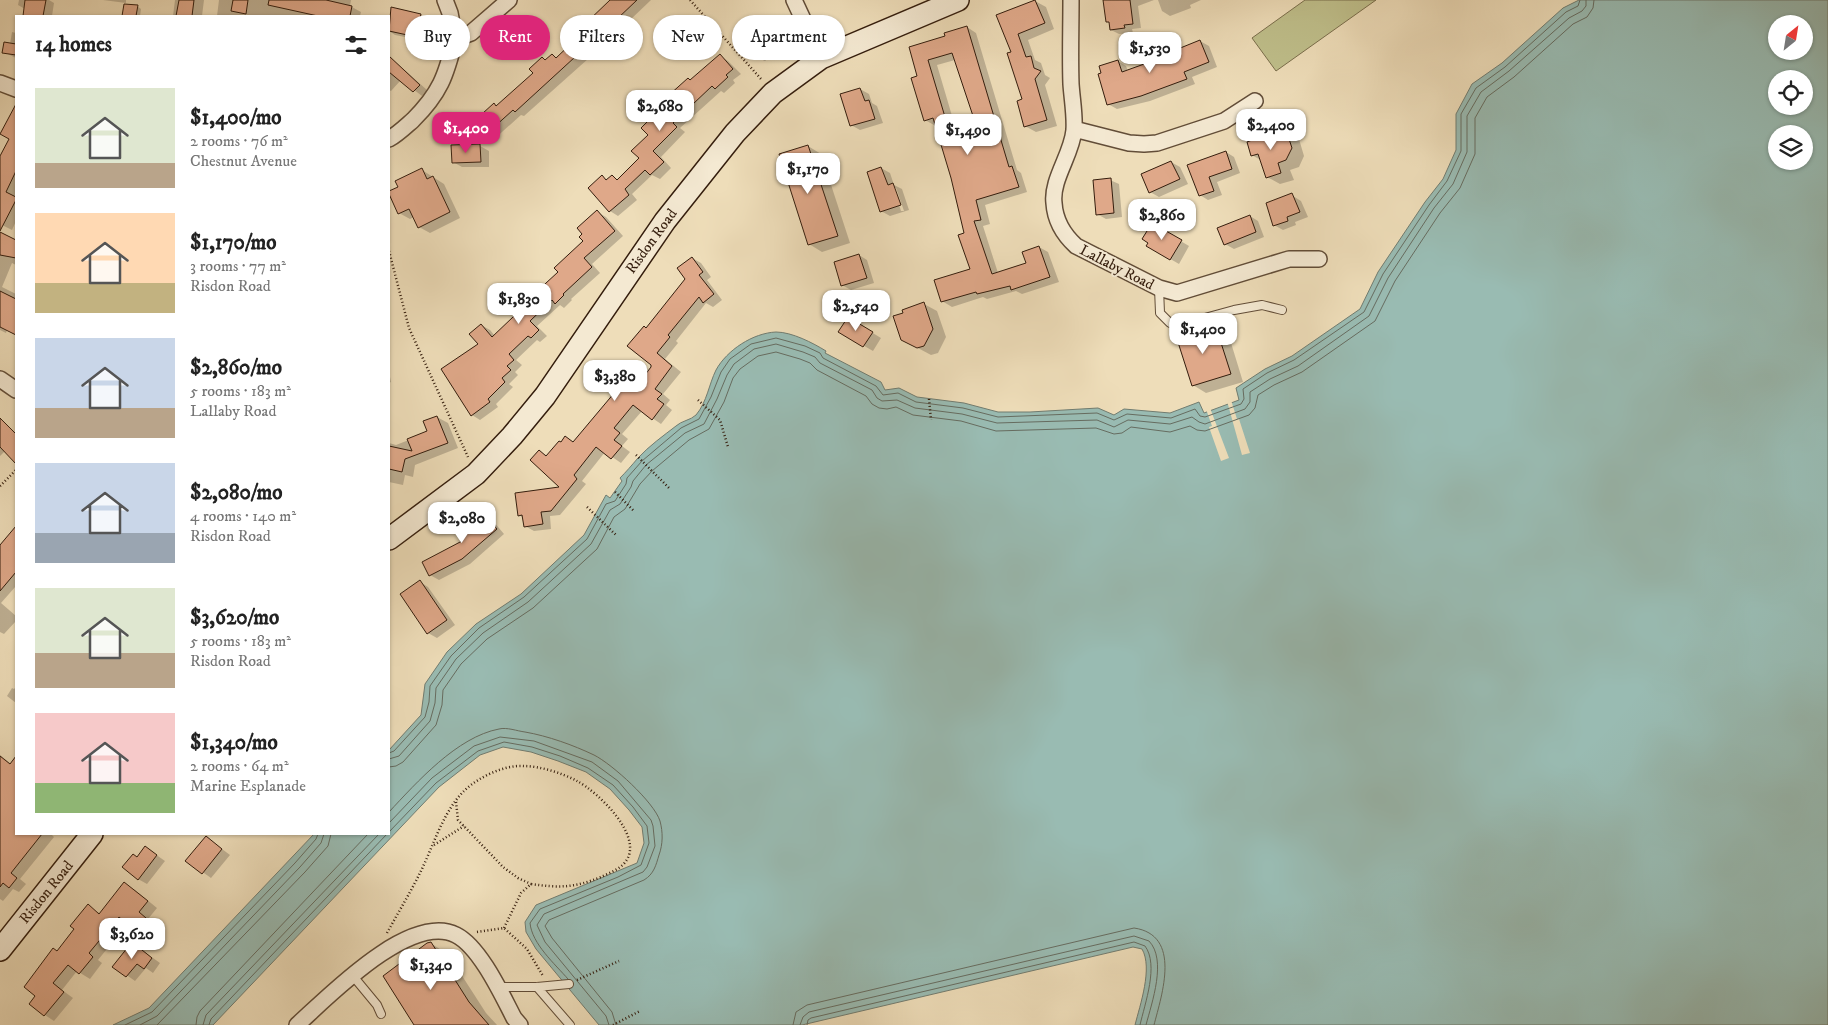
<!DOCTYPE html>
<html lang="en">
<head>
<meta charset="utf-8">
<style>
  body { margin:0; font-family:"IM FELL DW Pica",serif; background:#f2f2f2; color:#222; height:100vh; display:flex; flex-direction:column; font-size:19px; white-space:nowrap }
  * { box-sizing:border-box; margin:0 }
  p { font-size:16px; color:#767676 }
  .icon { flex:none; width:28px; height:28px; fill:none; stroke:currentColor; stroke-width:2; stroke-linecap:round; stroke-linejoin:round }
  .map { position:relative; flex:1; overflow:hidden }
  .panel { position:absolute; left:15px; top:15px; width:375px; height:820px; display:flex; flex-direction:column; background:#fff; border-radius:0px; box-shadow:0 1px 4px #0004 }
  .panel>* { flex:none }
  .hud { position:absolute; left:405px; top:15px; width:475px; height:45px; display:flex; gap:10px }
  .needle { width:32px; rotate:30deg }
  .buttons { position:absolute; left:1768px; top:15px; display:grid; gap:10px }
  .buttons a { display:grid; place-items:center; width:45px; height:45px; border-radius:50%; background:#fff; box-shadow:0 1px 4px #0004; font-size:25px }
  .price { position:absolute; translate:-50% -42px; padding:0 11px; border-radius:10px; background:#fff; color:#222; font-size:16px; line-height:32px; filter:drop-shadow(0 1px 2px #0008) }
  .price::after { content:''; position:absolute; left:50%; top:30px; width:15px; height:11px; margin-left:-8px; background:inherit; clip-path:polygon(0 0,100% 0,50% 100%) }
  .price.current { background:#db2777; color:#fff }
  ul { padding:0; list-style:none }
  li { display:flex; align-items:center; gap:15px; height:125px; padding:0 20px }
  li span { display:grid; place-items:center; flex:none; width:140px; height:100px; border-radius:0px; color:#555 }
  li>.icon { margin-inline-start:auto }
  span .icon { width:60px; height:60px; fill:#fffc; stroke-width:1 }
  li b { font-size:21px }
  h2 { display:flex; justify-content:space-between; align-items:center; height:60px; padding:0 20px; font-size:21px }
  .pill { padding:0 18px; border-radius:22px; background:#fff; box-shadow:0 1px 4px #0004; font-size:18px; line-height:45px }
  .pill.current { background:#db2777; color:#fff }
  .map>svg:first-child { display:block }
</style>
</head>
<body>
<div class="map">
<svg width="1828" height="1025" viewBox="0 0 1828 1025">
  <rect width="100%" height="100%" fill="#eeddb9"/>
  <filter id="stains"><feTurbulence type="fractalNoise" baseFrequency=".004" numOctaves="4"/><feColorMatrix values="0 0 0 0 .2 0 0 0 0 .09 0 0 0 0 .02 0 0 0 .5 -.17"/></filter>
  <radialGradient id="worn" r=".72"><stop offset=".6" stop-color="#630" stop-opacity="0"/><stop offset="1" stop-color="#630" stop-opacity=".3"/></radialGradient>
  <path fill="#bfbf8b" stroke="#7a6e4c" d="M1305,0H1376L1276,71L1252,38Z"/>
  <path fill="#99bbb2" stroke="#717c70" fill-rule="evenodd" d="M1579,0H1828V1025H1135C1140,1005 1153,968 1142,949L1133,947L802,1025H599L536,949L526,932L525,922L536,905L637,863L644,843L642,827L629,810L610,789L586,772L558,761L531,752L503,747L480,755L439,787L213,1025H113L149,1008L314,834H389V750L421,715L425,684L447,652L476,624L521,594L584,535L606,495L610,498L622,481L620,478C626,472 632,465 638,458C649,446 663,436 676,426C681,421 691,420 696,415C707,402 709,384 716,370C727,350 753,333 776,332C792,332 813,343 826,351L825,353L881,382L885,390L899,388L917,397L964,403L998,412H1030L1098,408L1114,415L1124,409L1170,413L1199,402L1204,413L1239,400L1236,388L1265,369L1292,356L1360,309L1378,272L1425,202L1443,179L1456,150V114L1472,84L1502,63L1563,8ZM1776,24H1804V51H1776ZM1776,79H1804V106H1776ZM1776,134H1804V161H1776Z"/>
  <path fill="#eeddb9" d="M1231,400L1237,419H1239L1250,453L1242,455L1227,401Z
    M1210,408L1229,458L1221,461L1209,427L1212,426L1206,409Z"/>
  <path fill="#0003" fill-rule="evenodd" d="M19,0H49L54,3L52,16H24L25,9L18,5Z
    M103,0H126V5L137,6L141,9L140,16L124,15L126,3Z
    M175,0H204L202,16H173Z
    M219,0H351L350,6L361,12L360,16H217Z
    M612,0H651L607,42L524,116L521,115L492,141L484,136L494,105L497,106L535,73L552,55L557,58L578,39L586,24Z
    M1106,0H1154L1138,6L1141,28L1132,29L1133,33L1119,34L1111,30L1110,23L1107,21Z
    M1158,0H1201L1190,5L1191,8L1170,16L1162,11Z
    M1035,1L1046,7L1054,29L1028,40L1035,60L1041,63L1045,75L1050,78L1045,85L1057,126L1036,132L1025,126L1024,100L1013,53L998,16Z
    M392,9L420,15L429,20L427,31L423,30L420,40L395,35L389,31Z
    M769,21L778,26L790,39L765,61L756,57Z
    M967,27L976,33L1017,170L1021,173L1027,192L985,205L990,224L983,226L998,273L1027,263L1039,247L1048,252L1059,282L1022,294L1016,291L987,299L983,297L952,307L942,301L972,270L965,233L952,178L936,125H934L925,120L919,76L910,47L946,37ZM955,60L975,120L955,126L937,65Z
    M12,32L16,33V58L4,52L10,44Z
    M1200,41L1209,46L1217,67L1192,77L1195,84L1150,101L1117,109L1108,104L1118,61L1126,66L1128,71L1170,55Z
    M389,56L427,90L422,96L401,80L391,91L389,90Z
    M720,56L728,61L741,74L733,80L735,83L724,93L721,91L680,128L685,132L661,157L671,168L660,179L652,175L632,194L637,200L618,216L610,211L602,177L608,180L612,176L618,180L640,158L649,135L691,81Z
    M860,89L869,94L872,103L877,106L883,123L860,130L851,125Z
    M12,115L16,118V192L14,197L16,199V221L12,230L0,224V159L10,139Z
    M1277,131L1280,133L1286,131L1299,139L1304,156L1299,167L1290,170L1294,180L1280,184L1267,177L1262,161L1252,155Z
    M453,146H480L489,151V167H462L453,162Z
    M808,146L821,154L850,243L822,252L809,244Z
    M1226,152L1234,157L1240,173L1217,182L1222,195L1208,200L1200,195L1189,166Z
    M1171,162L1180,167L1188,184L1159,197L1150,192Z
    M881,168L890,173L894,185L902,189L909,210L890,216L881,211ZM894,188H896L904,211H901Z
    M422,170L444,184L460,218L430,233L419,227L414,217L410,219L399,213V187Z
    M1110,180L1119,184L1122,217L1106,219L1097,214Z
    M1293,196L1301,201L1308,217L1295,222L1296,225L1283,230L1274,225Z
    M597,212L606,217L623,236L592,264L600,273L571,299L572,300L564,308L560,305L537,326L547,336L540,342L537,340L516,360L522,365L515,372L518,375L509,384L513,387L496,404L498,407L480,420L472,415L481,325L490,330L495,336L560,272L585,241Z
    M1250,216L1258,221L1264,237L1234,249L1225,244Z
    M1152,224L1189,246L1179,264L1148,246Z
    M0,241L16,243V265L12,263L2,287L16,294V335L7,330L6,333L0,330Z
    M859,255L867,260L874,283L851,290L842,285Z
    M692,258L701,263L711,277L707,280L722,300L713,307L706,303L676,341L678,343L665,359L681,372L663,394L670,400L666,405L672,410L661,424L642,411L622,434L628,439L622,446L630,452L621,463L605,452L582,481L586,484L560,515L550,516L551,529L534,531L525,526L524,518L519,515L562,488L540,452L548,456L574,443L616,392L606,368L636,388L653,367L647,329L687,279Z
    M924,304L937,311L946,337L938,353L931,355L916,347Z
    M848,318L881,338L873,351L840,332Z
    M1215,325L1228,333L1243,382L1206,393L1193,385Z
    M389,372L391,382L389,383Z
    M437,417L448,423L458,448L415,465L413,477L405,475L403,485L389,482V443L396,445L429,432Z
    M0,421L16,437V460L5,451L0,456Z
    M479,510L488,515L504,534L470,564L439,580L430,575L464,542Z
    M16,528V586L1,603L16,616V621L4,634L0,632V547Z
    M420,582L428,587L455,625L437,638L428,633Z
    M16,687V703L7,696L12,688L14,689Z
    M0,755L16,768V834H51L54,837L20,879L26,884L19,892L13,889L3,901L0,899Z
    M206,837L230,855L211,878L187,861Z
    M145,847L165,861L147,884L138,879L137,858Z
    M125,884L135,890L157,908L148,919L162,930L153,941L128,923L98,960L102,963L90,979L77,971L62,990L73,998L54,1021L45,1015L37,996L58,952L76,929L88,906L101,914Z
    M132,943L160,963L153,973L146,968L135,981L114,966Z
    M430,943L448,954L486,1013L497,1025H416Z"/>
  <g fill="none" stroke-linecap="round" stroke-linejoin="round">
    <path stroke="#666c60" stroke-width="1" d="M389,753L394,751L425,717L429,702L430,686L451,656L479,628L524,597L587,539L606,504L615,501L626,484L627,478L642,461L681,428L699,419L711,397L721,372L730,359L751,344L776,338L805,346L820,353L823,358L876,386L883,395L898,393L916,402L963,408L998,417L1097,413L1114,420L1127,414L1171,418L1195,409L1200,416L1205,417L1241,404L1244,399L1243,389L1267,373L1294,360L1364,312L1383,274L1429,205L1447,181L1461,151V114L1476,88L1505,67L1566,12L1578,6L1580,0
      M389,759L399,756L430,721L435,703L436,688L456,659L483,633L528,602L591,544L610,510L620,504L631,487L633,481L646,465L685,433L704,424L717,399L727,375L734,364L754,349L776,344L803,352L815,357L820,363L872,390L877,398L882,401L897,400L915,408L962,414L997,423L1097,420L1114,427L1128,420L1170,424L1192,417L1199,422L1205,424L1245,409L1250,402V392L1270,379L1298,366L1369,316L1388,278L1434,208L1453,184L1467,152V116L1481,92L1509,71L1569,18L1582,11L1586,6V0
      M389,767L396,766L403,762L436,725L442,705L443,690L461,664L487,639L533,608L597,549L614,517L625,509L640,484L652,471L689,440L709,429L724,402L733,378L740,369L758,356L776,352L800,359L810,363L817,370L866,396L872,404L879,408L887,409L896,407L913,415L961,421L996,431L1096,428L1114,434L1122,433L1131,427L1170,432L1190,426L1197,430L1205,431L1249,415L1255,408L1258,395L1274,385L1302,372L1375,321L1395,281L1440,213L1460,188L1475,154V118L1487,97L1514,77L1573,24L1587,17L1593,8L1594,0
      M389,812C417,782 457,737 499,729C507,727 517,731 525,732C548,736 573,745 594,755C612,764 654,802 660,821C663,832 663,844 659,855C656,865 654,874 644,880L549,920L545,926L552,938L612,1012L616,1025
      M389,823L432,778L474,746L500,737L534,741L592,762L618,781L651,820L653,826L655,846L647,867L643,872L544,914L537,925L545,942L606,1016L609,1025
      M389,832L436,783L478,751L504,742L532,747L560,756L588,768L613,785L633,807L647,826L649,843L641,865L618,877L540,909L530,923C532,944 555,964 568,979
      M125,1025L152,1012L295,863L316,839L318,834
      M140,1025L157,1016L300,867L321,843L324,834
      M157,1025L305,872L328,846L331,834
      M196,1025L197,1017L200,1011L368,834
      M203,1025L206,1015L379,834
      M209,1025L211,1019L387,834
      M793,1025L796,1012L807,1005L1134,928C1182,935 1162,994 1154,1025
      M800,1025L803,1017L809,1012L1134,936L1149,941C1167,960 1152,1002 1146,1025
      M807,1025L808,1020L811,1018L1134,942L1145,946C1159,965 1145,1003 1140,1025"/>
  </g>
  <path fill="#dfa889" stroke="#341d0d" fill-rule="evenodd" d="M25,0H46L43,16H23Z
    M179,0H194L192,16H176Z
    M233,0H248L246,14L231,11Z
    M269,0H326L352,6L350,16H318L268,5Z
    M610,0H637L576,58L575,57L515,112L513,110L483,137L471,124L494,103L496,106L533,73L529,69L542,57L545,60L552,54L556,58L576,39L571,34L584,22L586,23Z
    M1035,0L1045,23L1018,34L1026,57L1031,56L1034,68L1041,71L1035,79L1047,120L1024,127L1017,101L1022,99L1007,53L1011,52L996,15Z
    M1103,0H1130L1133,24L1124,25L1125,28L1110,30L1109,22H1106Z
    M124,4L138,5L136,16H122Z
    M391,7L421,14L418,27L414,26L412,36L389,31Z
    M769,20L782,34L755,58L742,43Z
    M967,26L1009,167L1012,166L1019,187L976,200L981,220L974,221L992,274L1026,263L1022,252L1039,246L1050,277L1011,290L1010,286L977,294L976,292L941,302L934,280L970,269L958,235L964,233L951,178L933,118L924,121L911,78L917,76L909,47L945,36L944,33ZM952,53L974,119L948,127L928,60Z
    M1200,40L1209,62L1184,72L1187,79L1141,96L1107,105L1098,74L1101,73L1099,66L1118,60L1122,72L1169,55L1168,53Z
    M4,42L16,44V55L2,53Z
    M720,54L733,69L726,75L728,77L715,89L712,86L673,123L677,127L653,151L664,162L650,175L645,170L625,189L629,195L609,212L588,188L602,175L606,180L612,175L617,180L639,158L631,151L648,135L641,128L670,99L668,96L688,78L690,80Z
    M389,56L420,85L413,92L389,72Z
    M860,88L865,101L869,100L875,119L850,126L840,94Z
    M16,104V171L6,192L16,197V200L0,231V156L9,139L0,134Z
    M1277,130L1278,132L1286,130L1292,148L1286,160L1278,163L1281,173L1266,178L1258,154L1251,156L1247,142Z
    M480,144L481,162L452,163L451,145Z
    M808,145L838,236L808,245L779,154Z
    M1226,151L1232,169L1209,177L1214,191L1199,196L1187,165Z
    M1171,161L1180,179L1149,193L1141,174Z
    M881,167L888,185L893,183L901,205L880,212L867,172Z
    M422,168L427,179L433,176L450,212L418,228L409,209L398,214L389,194V191L398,187L395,181Z
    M1111,178L1114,213L1096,215L1093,180Z
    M1292,193L1300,212L1287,217L1288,221L1273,226L1266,203Z
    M597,210L615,231L584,258L592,267L563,294L564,295L555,304L552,300L530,321L539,330L531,338L528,336L509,354L514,360L507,366L511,370L502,378L505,382L488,399L490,402L471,416L441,369L478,344L469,334L481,324L492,337L534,297L533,295L558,272L554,268L583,241L579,237L582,234L577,228Z
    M1250,215L1256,232L1224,245L1217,228Z
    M1152,223L1182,240L1170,260L1146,246L1148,243L1142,239Z
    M0,232L16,240V258L0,255Z
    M859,254L867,278L841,286L834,262Z
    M692,257L703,272L699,275L714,294L703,303L699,297L668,335L670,337L657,353L672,366L655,389L662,394L657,399L664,404L652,420L633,405L614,428L620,433L614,440L622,446L611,459L596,447L574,475L577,479L551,511L541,512L543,524L524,527L522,515L518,516L515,493L559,487L530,460L539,450L546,456L559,441L561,442L565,436L573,442L615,392L596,377L606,366L626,384L628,382L635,388L651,367V365L627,346L644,326L646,328L685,279L677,268Z
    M0,291L16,299V335L0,327Z
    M924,302L933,329L924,346L917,348L901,340L893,316L903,313L902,310Z
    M848,317L873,332L863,347L838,332Z
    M1215,324L1231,374L1192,386L1176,336Z
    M437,416L448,443L405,459L402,472L389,469V446L412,451L407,439L427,431L423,421Z
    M0,418L16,434V464L0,447Z
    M479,509L497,529L462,559L429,576L422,562L462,541L458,537L470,527L465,521Z
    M16,526V572L0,591V545Z
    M420,580L447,620L427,634L400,594Z
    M0,756L10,764L16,756V834H42L11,873L17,878L9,888L3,883L0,887Z
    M206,836L222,849L202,874L185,861Z
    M145,846L157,855L138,880L122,867L133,854L137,857Z
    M124,882L148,901L139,912L153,924L142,937L119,917L89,953L93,957L79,974L68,965L53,983L64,992L44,1016L29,1004L35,996L24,987L53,948L57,951L74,929L70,926L88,904L99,914Z
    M132,942L152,958L144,969L137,964L126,977L112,967Z
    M431,942L469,1002L489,1025H414L383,976L427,943Z"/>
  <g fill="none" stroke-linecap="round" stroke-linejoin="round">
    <defs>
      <path id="lane" d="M1159,288L1160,313L1170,323L1190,322L1234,310L1262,305L1282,310
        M353,976L377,1005L381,1014
        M498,987H537L569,984
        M537,987L570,1025"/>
      <path id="street" d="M445,0L450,13L455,39
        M794,0L821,58
        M1071,0C1071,28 1070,56 1071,84C1072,99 1075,115 1074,130C1072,154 1051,180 1054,203C1055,220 1064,235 1076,246L1159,288L1177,293L1289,259H1319
        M0,83L16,89
        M1074,129L1129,143L1144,144L1157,143L1224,121L1255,101
        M389,139C398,134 405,127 413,120C440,93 446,76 455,39L471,33L509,0
        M0,379L16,390
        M297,1025C328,997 410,912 456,935C480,947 502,995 514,1018L520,1025"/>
      <path id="secondary" d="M389,539L476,474L512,436L545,396L665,221L735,133L773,93L821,58L958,0
        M0,950L92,834"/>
    </defs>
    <use href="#lane" stroke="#624d38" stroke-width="10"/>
    <use href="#street" stroke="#624d38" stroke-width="18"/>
    <use href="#secondary" stroke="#341d0d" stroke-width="24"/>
    <path stroke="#341d0d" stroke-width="2.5" stroke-dasharray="1 2.5" stroke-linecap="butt" d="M690,0L762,80
      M389,251L409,328L468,457
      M929,399L931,420
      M698,400L720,420L728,447
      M636,455L669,488
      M0,486L16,470
      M615,492L634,511
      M587,507L617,536
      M456,802L458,820L503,867L518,878L531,884
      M434,845L464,826
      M477,932L504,928L527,949L543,976
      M387,933C398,913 410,893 420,873C433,847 443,811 465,790C479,777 504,765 523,766C540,766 562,773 577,781C598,792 644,836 626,861C621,869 609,873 601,877C574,888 559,888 531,884L521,893L504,928
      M577,980L619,961
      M613,1025L640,1011"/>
    <use href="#lane" stroke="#f4e9d2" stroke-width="8"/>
    <use href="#street" stroke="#f4e9d2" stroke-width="15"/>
    <use href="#secondary" stroke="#f4e9d2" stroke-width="21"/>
  </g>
  <g text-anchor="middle" stroke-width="4" stroke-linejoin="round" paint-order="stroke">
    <g font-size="15" fill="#341d0d" stroke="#f4e9d2">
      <text transform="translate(651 241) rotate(-54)" y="5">Risdon Road</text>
      <text transform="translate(1117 267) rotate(27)" y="5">Lallaby Road</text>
      <text transform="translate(46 892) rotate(-51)" y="5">Risdon Road</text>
    </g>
  </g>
  <rect width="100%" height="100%" filter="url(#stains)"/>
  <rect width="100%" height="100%" fill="url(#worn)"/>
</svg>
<div class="buttons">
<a><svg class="needle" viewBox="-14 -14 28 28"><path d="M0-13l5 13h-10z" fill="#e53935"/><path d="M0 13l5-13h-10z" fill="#767676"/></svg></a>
<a><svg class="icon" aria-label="locate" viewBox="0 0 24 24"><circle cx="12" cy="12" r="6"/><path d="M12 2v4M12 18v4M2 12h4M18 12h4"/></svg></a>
<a><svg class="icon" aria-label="layers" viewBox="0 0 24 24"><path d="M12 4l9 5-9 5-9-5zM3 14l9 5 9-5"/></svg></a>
</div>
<b class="price" style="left:1150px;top:74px">$1,530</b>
<b class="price" style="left:660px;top:132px">$2,680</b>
<b class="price" style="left:1271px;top:151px">$2,400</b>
<b class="price current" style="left:466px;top:154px">$1,400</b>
<b class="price" style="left:968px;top:156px">$1,490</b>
<b class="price" style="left:808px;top:195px">$1,170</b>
<b class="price" style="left:1162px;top:241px">$2,860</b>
<b class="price" style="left:519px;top:325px">$1,830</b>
<b class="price" style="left:856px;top:332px">$2,540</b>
<b class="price" style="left:1203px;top:355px">$1,400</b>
<b class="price" style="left:615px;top:402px">$3,380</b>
<b class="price" style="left:462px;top:544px">$2,080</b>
<b class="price" style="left:132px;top:960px">$3,620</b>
<b class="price" style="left:431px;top:991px">$1,340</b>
<div class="hud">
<a class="pill">Buy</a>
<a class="pill current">Rent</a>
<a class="pill">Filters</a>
<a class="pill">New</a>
<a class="pill">Apartment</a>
</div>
<section class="panel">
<h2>14 homes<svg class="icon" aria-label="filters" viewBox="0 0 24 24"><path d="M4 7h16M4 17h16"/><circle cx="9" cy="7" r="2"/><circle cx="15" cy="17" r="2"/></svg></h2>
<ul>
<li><span style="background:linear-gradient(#dfe7d0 75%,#b9a48a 0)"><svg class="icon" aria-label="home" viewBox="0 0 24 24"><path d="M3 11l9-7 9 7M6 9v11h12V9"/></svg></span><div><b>$1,400/mo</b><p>2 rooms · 76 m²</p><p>Chestnut Avenue</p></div></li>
<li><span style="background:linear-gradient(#ffd9b3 70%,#c2b280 0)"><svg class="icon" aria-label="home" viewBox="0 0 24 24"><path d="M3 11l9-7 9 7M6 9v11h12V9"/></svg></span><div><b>$1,170/mo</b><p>3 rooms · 77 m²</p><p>Risdon Road</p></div></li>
<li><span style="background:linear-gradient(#c9d6e8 70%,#b9a48a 0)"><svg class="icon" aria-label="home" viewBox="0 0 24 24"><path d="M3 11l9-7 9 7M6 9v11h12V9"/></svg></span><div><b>$2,860/mo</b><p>5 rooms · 183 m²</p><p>Lallaby Road</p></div></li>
<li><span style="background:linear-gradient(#c9d6e8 70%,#9aa5b1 0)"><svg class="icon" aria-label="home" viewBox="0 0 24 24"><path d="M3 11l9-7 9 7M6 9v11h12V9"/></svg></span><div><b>$2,080/mo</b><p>4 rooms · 140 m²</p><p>Risdon Road</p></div></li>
<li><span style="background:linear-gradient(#dfe7d0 65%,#b9a48a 0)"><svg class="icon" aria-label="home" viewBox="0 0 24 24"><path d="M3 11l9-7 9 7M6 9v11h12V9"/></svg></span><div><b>$3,620/mo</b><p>5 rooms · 183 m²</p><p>Risdon Road</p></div></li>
<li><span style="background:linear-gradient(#f6c9c9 70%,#8fb573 0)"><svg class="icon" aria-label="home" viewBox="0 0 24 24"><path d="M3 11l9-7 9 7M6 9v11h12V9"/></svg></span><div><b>$1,340/mo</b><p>2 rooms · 64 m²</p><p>Marine Esplanade</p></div></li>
</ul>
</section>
</div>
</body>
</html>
